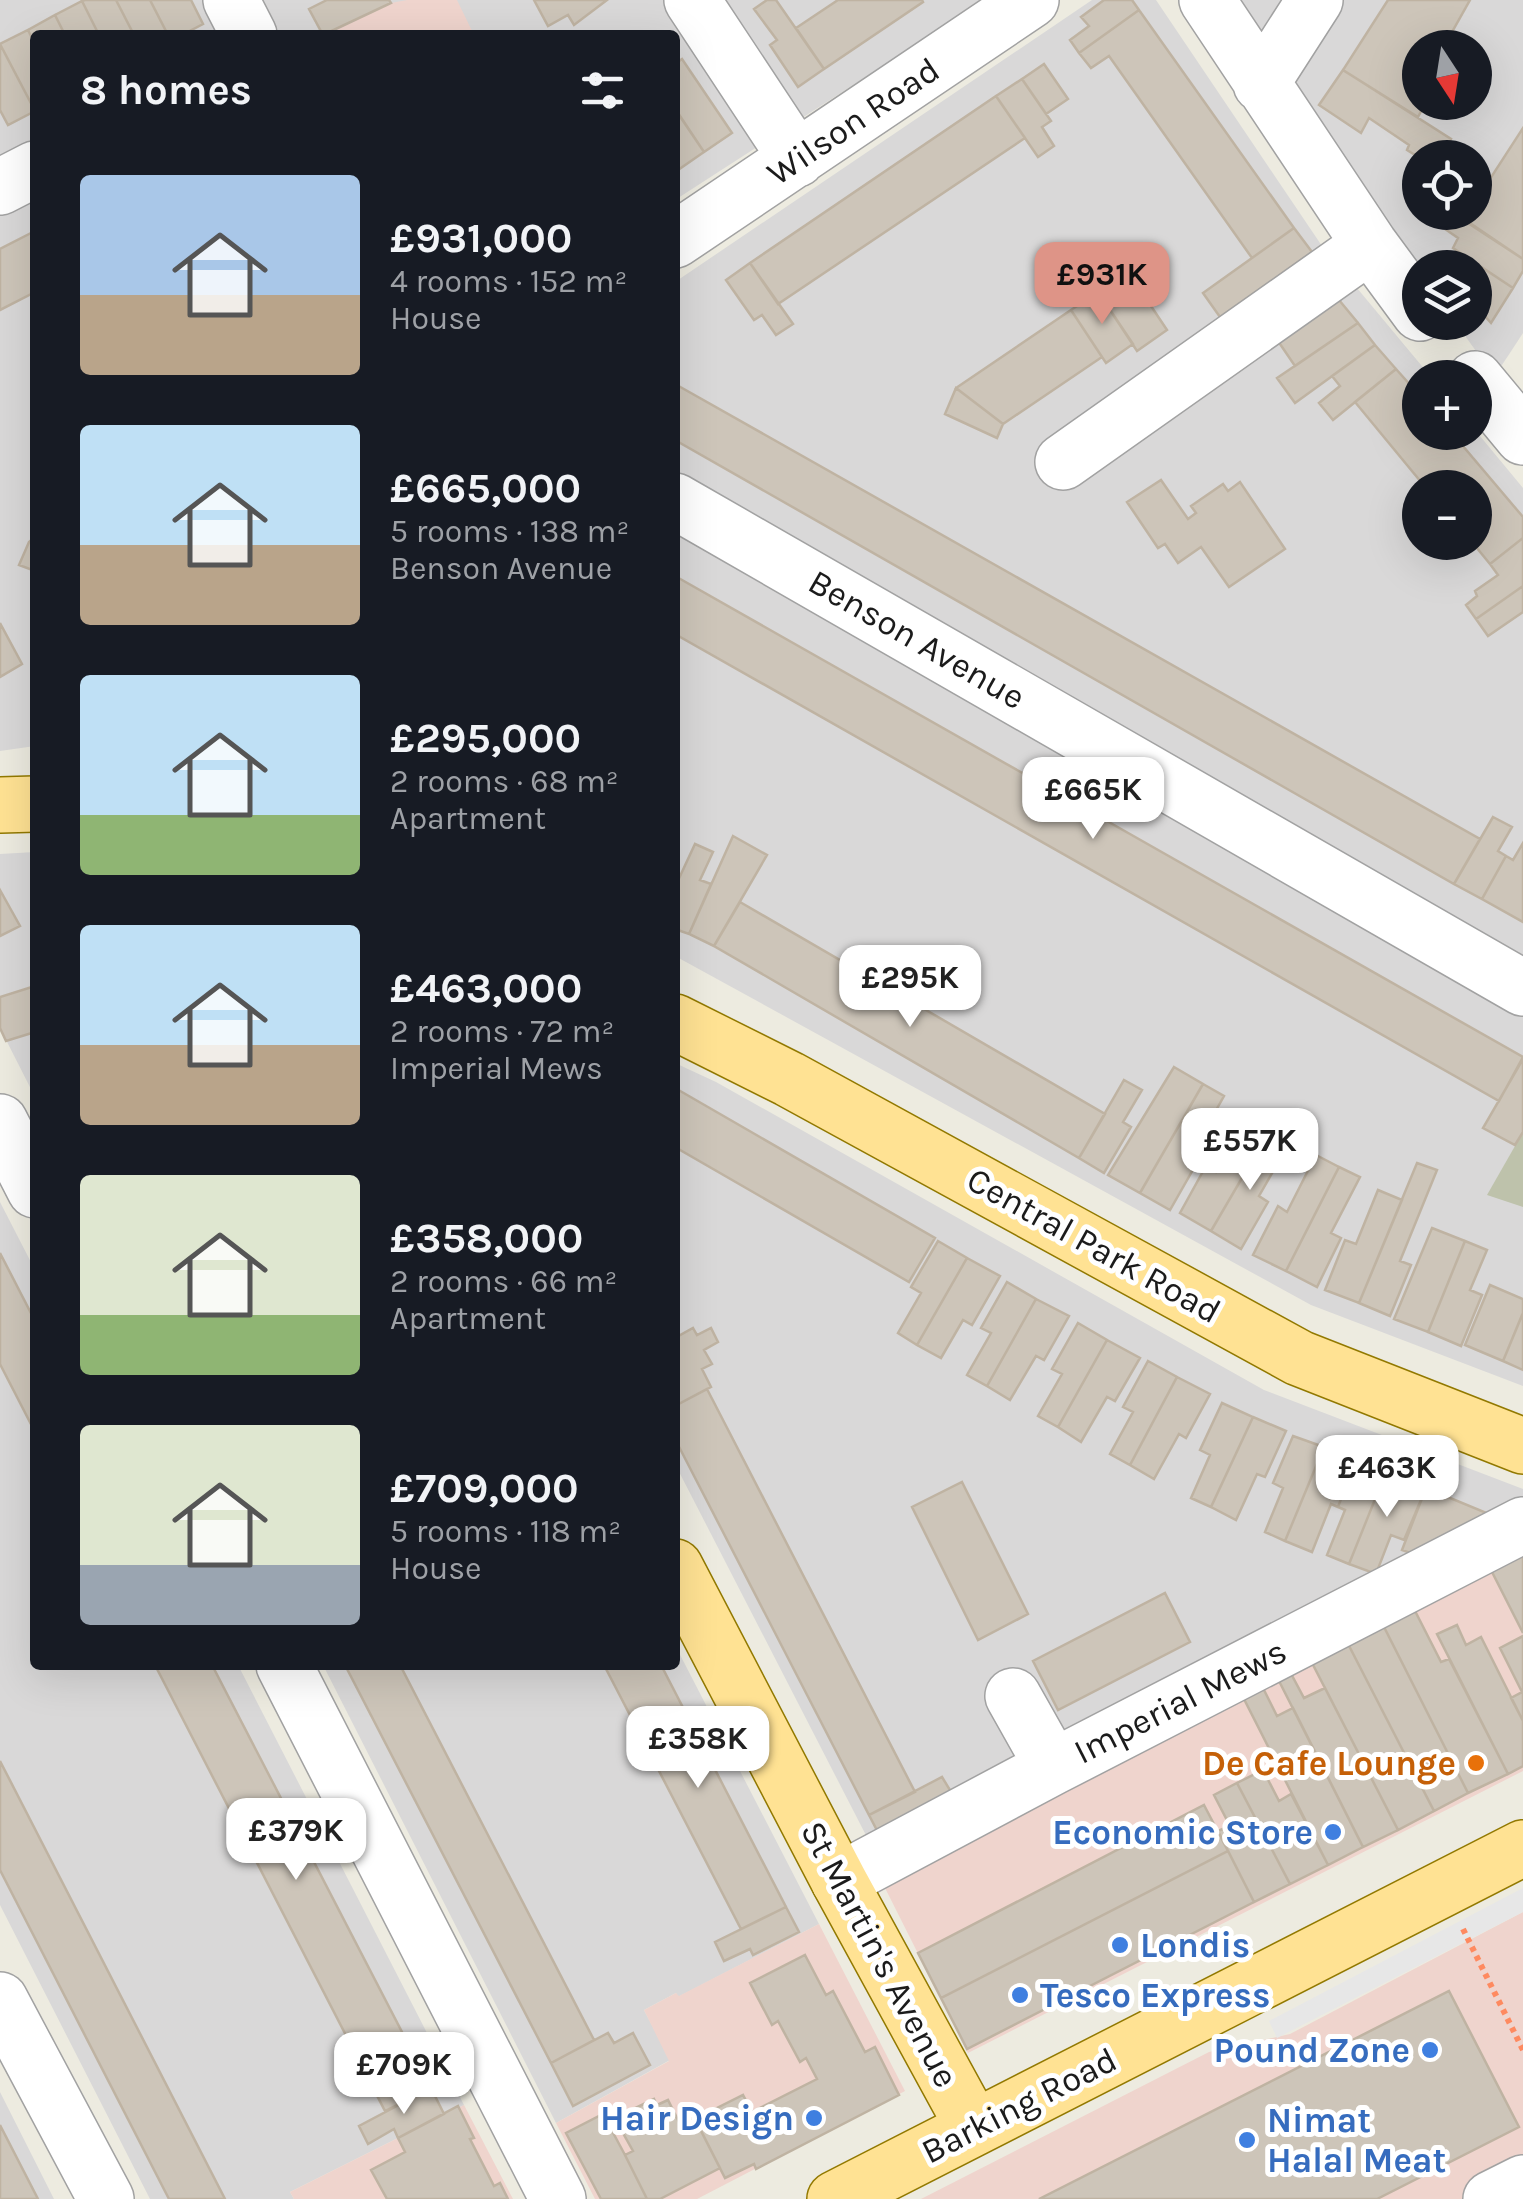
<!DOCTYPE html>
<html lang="en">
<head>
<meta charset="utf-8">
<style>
  body { margin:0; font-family:Karla,sans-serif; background:#242831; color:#f1f3f6; height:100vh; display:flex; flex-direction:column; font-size:38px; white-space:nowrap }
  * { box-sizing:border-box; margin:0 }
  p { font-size:32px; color:#9ea1a6 }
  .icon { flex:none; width:55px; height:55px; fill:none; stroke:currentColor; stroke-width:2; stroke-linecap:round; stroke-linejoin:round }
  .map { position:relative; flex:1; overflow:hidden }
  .sheet { position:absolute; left:30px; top:30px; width:650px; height:1640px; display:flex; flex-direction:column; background:#171b24; border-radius:10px; box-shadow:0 10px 40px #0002 }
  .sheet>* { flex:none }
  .needle { width:65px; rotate:168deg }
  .controls { position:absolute; left:1402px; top:30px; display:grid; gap:20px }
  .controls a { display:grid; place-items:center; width:90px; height:90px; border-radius:50%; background:#171b24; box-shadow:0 10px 40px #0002; font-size:50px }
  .price { position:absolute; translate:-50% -85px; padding:0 22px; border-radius:20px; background:#fff; color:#222; font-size:32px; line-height:65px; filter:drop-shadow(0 2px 5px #0008) }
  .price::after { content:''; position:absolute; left:50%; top:60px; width:30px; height:22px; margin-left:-15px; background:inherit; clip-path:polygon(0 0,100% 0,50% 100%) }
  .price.on { background:#de9487; color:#111 }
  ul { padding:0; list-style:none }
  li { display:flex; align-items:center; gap:30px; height:250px; padding:0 50px }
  li span { display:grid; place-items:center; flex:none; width:280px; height:200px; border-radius:10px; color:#555 }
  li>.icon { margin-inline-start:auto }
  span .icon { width:120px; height:120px; fill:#fffc; stroke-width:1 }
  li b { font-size:42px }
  h2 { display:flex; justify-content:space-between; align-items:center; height:120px; padding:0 50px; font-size:42px }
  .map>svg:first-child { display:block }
</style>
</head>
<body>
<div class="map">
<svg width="1523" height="2199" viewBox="0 0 1523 2199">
  <rect width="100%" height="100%" fill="#edebe0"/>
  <path fill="#d9d8d8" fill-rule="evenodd" d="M0,0H985L675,200V35H35V746L0,751Z
    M1092,0H1156L1322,246L1431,377L1420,378V432L1475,430L1523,488V1386L1311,1305L675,956V282ZM1420,488H1475V542H1420Z
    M1232,0H1523V333L1502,365L1495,367L1478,354L1456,323L1475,322V268L1420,269L1312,109ZM1420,48H1475V102H1420ZM1420,158H1475V212H1420Z
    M35,852V1097L0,1028V854Z
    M675,1063L716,1082L1264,1390L1523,1489V1509L871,1845L675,1464Z
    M0,1202L35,1270V1665H238L464,2105L290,2192L294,2199H150L0,1905Z
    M675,1645L819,1924L678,1997L676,1993L644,2010L670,2060L556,2123L323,1665H675Z
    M0,2092L54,2199H0Z"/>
  <path fill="#efd4cd" d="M407,0H457L474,35H326L391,3Z
    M1523,1542V1771L968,2053L879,1876Z
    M1523,1912V2199H921L1209,2052L1290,2034Z
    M819,1924L905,2091L697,2199H595L556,2123L669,2061L644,2010L676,1993L679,1996Z
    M464,2105L513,2199H294L290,2192Z"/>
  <path fill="#bec2ab" d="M1523,1132V1207L1487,1195Z"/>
  <path fill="#e7e7e7" d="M1523,1888V1912L1277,2038L1269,2021Z"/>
  <path fill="#cdc5b9" stroke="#bfb3a2" stroke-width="2.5" d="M85,0H116L134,35H99L82,1Z
    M116,0H150L168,35H134Z
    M150,0H191L203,24L182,35H168Z
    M327,0H389L391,3L323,35L309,9Z
    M534,0H607L574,25L568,15L548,26Z
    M767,0H776L824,69L798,87L770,45L777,40L754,9Z
    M838,0H922L923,2L824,69L796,28Z
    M1104,0H1132L1139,10L1079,53L1070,40L1089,26L1081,17Z
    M1388,0H1470L1443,48H1420V86L1417,92L1420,102H1426L1418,117L1343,70Z
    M82,1L99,35H65L55,15Z
    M1139,10L1294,228L1252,258L1109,56L1091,68L1079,53Z
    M55,15L65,35H35V44L28,30Z
    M28,30L35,44V111L0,44Z
    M0,44L35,111L8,125L0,110Z
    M682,59L732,133L704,152L675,109V64Z
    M1044,64L1068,99L1046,114L1022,79Z
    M1343,70L1451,139L1439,158H1420L1407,150L1409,145L1369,118L1361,133L1319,105Z
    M1022,79L1051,121L1042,127L1054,146L1038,157L996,96Z
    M996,96L1025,138L778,304L750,263Z
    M676,110L704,152L675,172V111Z
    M1523,128V259L1464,219L1468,212H1475V202Z
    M1451,212L1523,259V271L1513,288L1453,248L1458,238L1442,227Z
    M1294,228L1312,252L1220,317L1203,293Z
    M35,231V292L0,310V249Z
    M1469,259L1513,288L1491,323L1475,305V268H1465Z
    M750,263L793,324L776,335L762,315L754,320L726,280Z
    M1129,273L1167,330L1137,351L1098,292Z
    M1098,292L1133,344L1106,363L1071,310Z
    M1339,300L1358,323L1295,366L1278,341Z
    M1071,310L1102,357L1003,424L956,388Z
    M1358,323L1375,345L1295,403L1277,378Z
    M1375,345L1396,369L1333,420L1319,403L1340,386L1332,376Z
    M1396,369L1420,396V432H1451L1523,517V538L1490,564L1472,542H1475V488H1426L1355,402Z
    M675,384L1480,839L1454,884L675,440Z
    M956,388L1003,424L997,438L945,414Z
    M1161,480L1188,519L1196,513L1191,506L1223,484L1228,491L1240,482L1285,549L1229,587L1201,547L1178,563L1165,544L1158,548L1127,502Z
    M35,537V571L19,565L29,542Z
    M1523,538V586L1476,619L1466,605L1477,596L1475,591L1498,575L1490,564Z
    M675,576L1523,1057L1499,1101L675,634Z
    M1523,586V612L1488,636L1476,619Z
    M0,623L22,664L0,677Z
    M1493,817L1512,827L1498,851L1506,856L1482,899L1454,884Z
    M733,836L767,855L714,946L689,934Z
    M1523,843V922L1482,899L1506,856L1513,860Z
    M695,844L713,852L700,880L711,884L689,934L675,929V887Z
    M0,890L20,926L0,936Z
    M740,902L1105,1114L1079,1158L714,946Z
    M35,986V1032L6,1041L0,1028V997Z
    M1523,1059V1132L1515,1145L1483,1128Z
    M1174,1067L1203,1084L1140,1193L1108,1175Z
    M1124,1080L1142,1090L1123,1122L1131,1127L1104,1173L1079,1158Z
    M1203,1084L1224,1096L1191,1155L1199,1159L1170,1210L1140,1193Z
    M675,1088L935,1238L909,1282L675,1147Z
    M1248,1117L1270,1130L1211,1231L1180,1213L1206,1166L1216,1172Z
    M1270,1130L1290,1142L1259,1196L1268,1202L1241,1249L1211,1231Z
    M1316,1155L1339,1167L1286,1271L1253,1255L1278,1206L1287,1212Z
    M1417,1163L1437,1170L1400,1261L1411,1265L1390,1316L1359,1303Z
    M1339,1167L1360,1177L1331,1233L1341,1238L1317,1287L1286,1271Z
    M1378,1190L1402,1200L1359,1303L1325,1290L1345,1240L1356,1244Z
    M1432,1228L1465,1241L1428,1332L1394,1319Z
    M938,1241L967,1258L917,1345L898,1333L921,1293L911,1287Z
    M1465,1241L1487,1250L1470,1290L1482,1295L1461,1346L1428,1332Z
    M0,1253L35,1321V1432L0,1364Z
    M967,1258L1000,1276L972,1325L963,1320L941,1358L917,1345Z
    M1007,1282L1036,1299L987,1386L967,1375L991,1333L981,1328Z
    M1490,1285L1523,1299V1313L1503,1361L1465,1345Z
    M1036,1299L1069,1316L1044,1360L1036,1356L1010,1400L987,1386Z
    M1522,1315H1523V1370L1503,1361Z
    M1078,1323L1107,1340L1058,1427L1038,1416L1062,1374L1052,1369Z
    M693,1328L697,1335L711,1328L718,1342L704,1350L712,1364L702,1369L711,1387L675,1406V1338Z
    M1107,1340L1140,1358L1115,1401L1107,1397L1081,1442L1058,1427Z
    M1148,1361L1177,1377L1130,1465L1110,1454L1133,1412L1123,1407Z
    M1177,1377L1210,1394L1186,1438L1179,1434L1154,1479L1130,1465Z
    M707,1389L915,1792L869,1815L675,1439V1406Z
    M1222,1403L1253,1417L1211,1507L1191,1498L1210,1455L1200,1450Z
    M1253,1417L1286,1431L1265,1477L1257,1474L1236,1520L1211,1507Z
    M1293,1436L1324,1447L1285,1541L1265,1532L1283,1488L1273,1483Z
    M1324,1447L1356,1459L1338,1507L1331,1504L1312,1552L1285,1541Z
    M1356,1459L1386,1472L1349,1564L1327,1555L1345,1510L1338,1507Z
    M1386,1472L1426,1488L1404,1540L1391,1535L1376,1574L1349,1564Z
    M962,1482L1028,1614L978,1640L912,1507Z
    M1426,1488L1506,1521L1430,1560L1402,1550Z
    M1523,1547V1633L1488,1564Z
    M1165,1593L1190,1642L1058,1710L1033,1661Z
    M1411,1603L1441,1662L1449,1659L1508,1774L1468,1793L1380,1619Z
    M1380,1619L1468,1793L1434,1811L1345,1638Z
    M1457,1625L1466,1645L1481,1637L1523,1721V1766L1508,1774L1437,1634Z
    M1523,1636V1721L1511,1698L1522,1692L1500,1648Z
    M1345,1638L1434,1811L1398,1830L1309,1657Z
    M155,1665H212L431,2088L385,2111Z
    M345,1665H400L594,2040L551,2063Z
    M604,1665H661L786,1907L741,1929Z
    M1288,1668L1304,1698L1325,1688L1398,1830L1363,1847L1276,1675Z
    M1261,1684L1277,1716L1293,1708L1363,1847L1328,1865L1241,1693Z
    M0,1761L225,2199H169L0,1870Z
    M1263,1770L1279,1801L1291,1794L1328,1865L1290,1884L1237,1783Z
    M942,1777L953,1795L882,1840L869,1815Z
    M1237,1783L1290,1884L1254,1902L1218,1831L1230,1826L1214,1795Z
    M1204,1805L1228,1851L941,1998L918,1953Z
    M1228,1851L1254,1902L967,2049L941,1998Z
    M786,1907L799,1932L753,1955L750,1949L724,1961L715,1942Z
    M805,1955L826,1995L833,1991L865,2052L875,2047L899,2095L756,2169L754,2164L725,2178L695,2119L743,2095L752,2112L817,2079L806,2058L800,2062L778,2021L772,2025L750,1983Z
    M1449,1991L1519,2127L1377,2199H1039Z
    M608,2033L614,2043L633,2033L650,2065L573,2106L551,2063Z
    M431,2088L444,2114L398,2138L394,2129L368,2144L359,2126Z
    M654,2099L657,2105L668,2100L681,2126L695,2119L720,2168L660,2199H647L625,2155L633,2151L619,2126L631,2119L627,2112Z
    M458,2106L474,2138L470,2139L494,2186L500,2183L508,2199H387L371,2170L405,2152L398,2138Z
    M603,2114L625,2155L647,2199H601L566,2133Z
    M0,2125L38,2199H0Z"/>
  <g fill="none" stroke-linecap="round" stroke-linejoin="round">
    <defs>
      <path id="minor" d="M231,0L249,35
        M692,0L797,159
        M1207,0L1370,245L1420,313
        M1261,84L1315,0
        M0,187L35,169
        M675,240L1031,0
        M1475,379L1523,437
        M1063,462L1370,245
        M675,501L1523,988
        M0,1122L35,1190
        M284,1665L558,2199
        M1013,1696L1053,1767
        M839,1881L1053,1767L1523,1525
        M0,2000L106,2199
        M1491,2199L1523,2183"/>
      <path id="major" d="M0,805L35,804
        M675,1022L789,1079L1299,1358L1523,1446
        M675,1567L839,1881L974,2128
        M835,2199L1523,1848"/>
    </defs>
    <use href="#minor" stroke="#a2a2a2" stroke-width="58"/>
    <use href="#major" stroke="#927900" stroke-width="58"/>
    <path stroke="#fe8a60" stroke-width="6" stroke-dasharray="5 5" stroke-linecap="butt" d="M1463,1929L1523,2050"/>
    <use href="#minor" stroke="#fff" stroke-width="55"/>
    <use href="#major" stroke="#ffe293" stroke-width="55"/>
  </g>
  <circle fill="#e8710a" stroke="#fff" stroke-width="4" cx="1476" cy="1763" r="10"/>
  <g fill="#3f7fe0" stroke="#fff" stroke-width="4">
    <circle cx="1333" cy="1832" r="10"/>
    <circle cx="1120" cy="1945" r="10"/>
    <circle cx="1020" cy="1995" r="10"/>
    <circle cx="1430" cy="2050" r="10"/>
    <circle cx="814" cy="2118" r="10"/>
    <circle cx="1247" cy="2140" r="10"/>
  </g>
  <g text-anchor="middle" stroke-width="10" stroke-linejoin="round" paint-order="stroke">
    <g font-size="35" fill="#1b1b1b" stroke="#fff">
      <text transform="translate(853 121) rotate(-34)" y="12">Wilson Road</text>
      <text transform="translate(917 639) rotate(30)" y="12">Benson Avenue</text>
      <text transform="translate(1094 1245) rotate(29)" y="12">Central Park Road</text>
      <text transform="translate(1180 1701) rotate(-27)" y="12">Imperial Mews</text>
      <text transform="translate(880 1954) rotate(62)" y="12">St Martin's Avenue</text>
      <text transform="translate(1019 2105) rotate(-27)" y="12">Barking Road</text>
    </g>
    <g font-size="35" font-weight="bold" fill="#c56008" stroke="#fff" text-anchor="end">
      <text x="1456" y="1775">De Cafe Lounge</text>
    </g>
    <g font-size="35" font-weight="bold" fill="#366cbe" stroke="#fff" text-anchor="end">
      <text x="1313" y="1844">Economic Store</text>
      <text x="1140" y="1957" text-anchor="start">Londis</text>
      <text x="1040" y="2007" text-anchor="start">Tesco Express</text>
      <text x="1410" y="2062">Pound Zone</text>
      <text x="794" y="2130">Hair Design</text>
      <text x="1267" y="2132" text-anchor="start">Nimat<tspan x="1267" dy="40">Halal Meat</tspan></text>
    </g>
  </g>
</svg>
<div class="controls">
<a><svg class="needle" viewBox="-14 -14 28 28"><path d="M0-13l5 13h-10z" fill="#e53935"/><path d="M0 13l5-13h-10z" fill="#9ea1a6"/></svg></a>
<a><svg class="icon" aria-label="locate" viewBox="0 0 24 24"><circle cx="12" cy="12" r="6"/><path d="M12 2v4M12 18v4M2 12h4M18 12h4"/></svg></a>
<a><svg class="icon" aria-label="layers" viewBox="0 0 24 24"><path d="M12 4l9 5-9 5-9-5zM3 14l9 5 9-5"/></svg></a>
<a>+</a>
<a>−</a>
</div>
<b class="price on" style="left:1102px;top:327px">£931K</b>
<b class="price" style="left:1093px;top:842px">£665K</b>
<b class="price" style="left:910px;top:1030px">£295K</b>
<b class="price" style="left:1250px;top:1193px">£557K</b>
<b class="price" style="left:1387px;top:1520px">£463K</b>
<b class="price" style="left:698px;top:1791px">£358K</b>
<b class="price" style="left:296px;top:1883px">£379K</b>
<b class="price" style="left:404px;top:2117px">£709K</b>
<section class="sheet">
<h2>8 homes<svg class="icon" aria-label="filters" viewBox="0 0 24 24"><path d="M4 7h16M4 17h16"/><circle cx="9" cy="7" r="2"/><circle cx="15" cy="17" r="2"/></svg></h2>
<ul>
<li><span style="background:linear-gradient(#a9c7e8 60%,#b9a48a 0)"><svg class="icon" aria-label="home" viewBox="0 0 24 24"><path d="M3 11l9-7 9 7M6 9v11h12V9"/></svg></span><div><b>£931,000</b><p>4 rooms · 152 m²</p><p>House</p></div></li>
<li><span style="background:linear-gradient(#bfe0f5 60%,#b9a48a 0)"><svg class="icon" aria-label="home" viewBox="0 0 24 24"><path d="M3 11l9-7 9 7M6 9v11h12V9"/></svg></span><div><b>£665,000</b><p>5 rooms · 138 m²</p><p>Benson Avenue</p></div></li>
<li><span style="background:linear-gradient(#bfe0f5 70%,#8fb573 0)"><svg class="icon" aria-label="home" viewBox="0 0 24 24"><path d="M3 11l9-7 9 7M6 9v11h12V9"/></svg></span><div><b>£295,000</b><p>2 rooms · 68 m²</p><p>Apartment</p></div></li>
<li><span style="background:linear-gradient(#bfe0f5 60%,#b9a48a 0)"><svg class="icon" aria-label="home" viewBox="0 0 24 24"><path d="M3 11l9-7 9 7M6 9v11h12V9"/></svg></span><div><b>£463,000</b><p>2 rooms · 72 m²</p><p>Imperial Mews</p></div></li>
<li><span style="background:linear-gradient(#dfe7d0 70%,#8fb573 0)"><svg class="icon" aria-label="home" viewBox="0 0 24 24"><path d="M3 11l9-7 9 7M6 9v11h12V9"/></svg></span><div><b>£358,000</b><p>2 rooms · 66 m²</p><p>Apartment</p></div></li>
<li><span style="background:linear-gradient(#dfe7d0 70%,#9aa5b1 0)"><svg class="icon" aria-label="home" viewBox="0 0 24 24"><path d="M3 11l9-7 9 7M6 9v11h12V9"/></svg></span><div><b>£709,000</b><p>5 rooms · 118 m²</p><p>House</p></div></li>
</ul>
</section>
</div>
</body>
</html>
